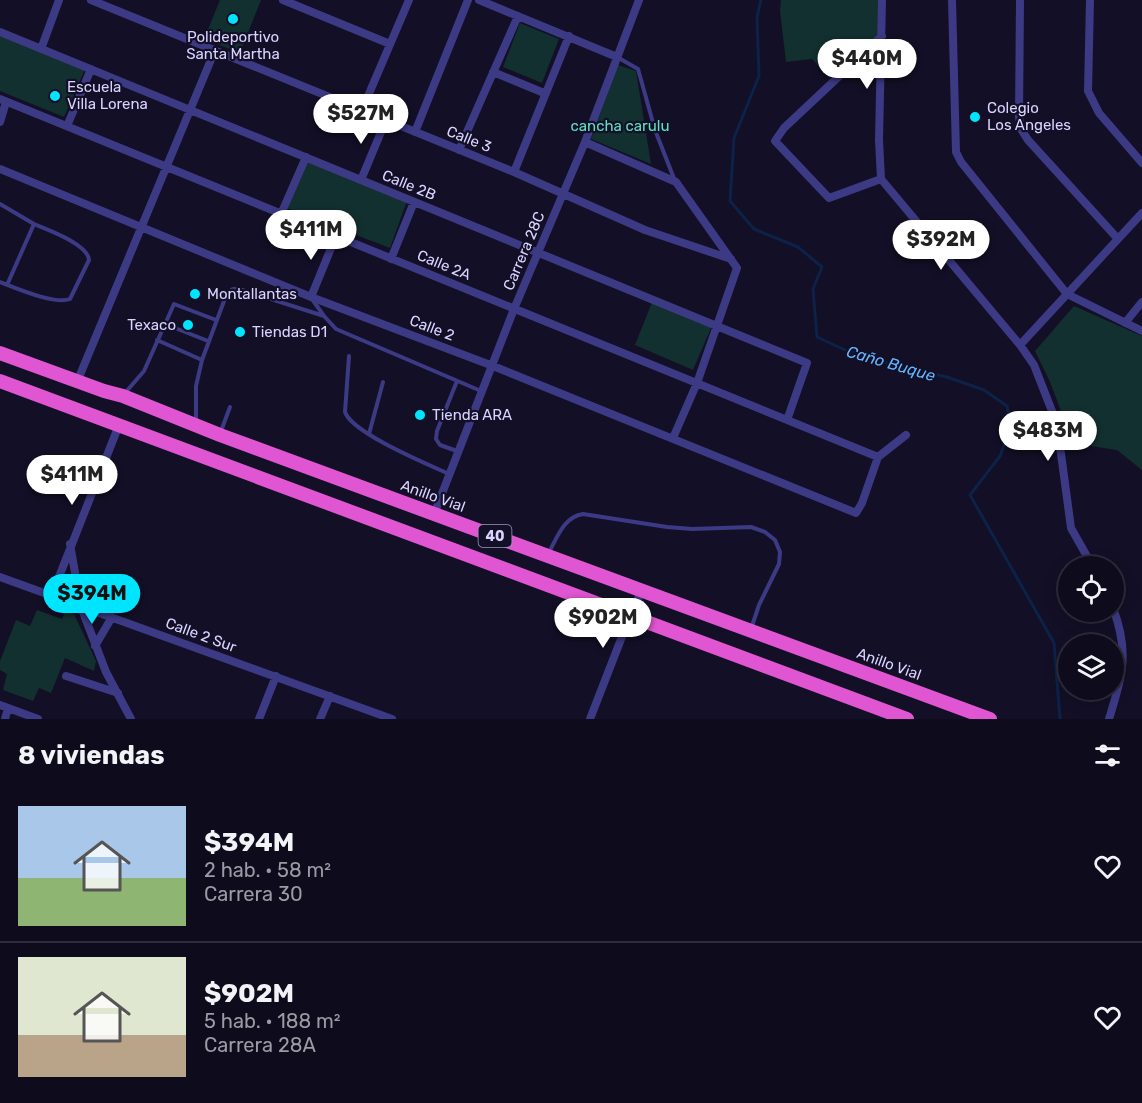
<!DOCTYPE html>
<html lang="es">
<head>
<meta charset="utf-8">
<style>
  body { margin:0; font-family:Rubik,sans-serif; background:#1c1929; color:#f1f3f6; height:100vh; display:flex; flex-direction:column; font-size:22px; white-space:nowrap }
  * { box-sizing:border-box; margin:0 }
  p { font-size:20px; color:#9b9ba3 }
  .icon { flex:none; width:33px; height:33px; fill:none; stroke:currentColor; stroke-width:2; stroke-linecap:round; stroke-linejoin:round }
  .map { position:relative; height:719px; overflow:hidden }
  .side { display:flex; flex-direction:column; background:#0e0b1c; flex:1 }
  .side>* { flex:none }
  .tools { position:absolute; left:1058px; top:556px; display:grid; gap:12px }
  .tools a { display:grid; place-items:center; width:66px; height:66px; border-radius:50%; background:#0e0b1c; box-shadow:0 3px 15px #0003,0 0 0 2px #2e2b3b; font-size:30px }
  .price { position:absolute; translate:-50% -51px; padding:0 14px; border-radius:21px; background:#fff; color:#222; font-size:20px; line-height:39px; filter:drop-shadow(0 2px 3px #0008) }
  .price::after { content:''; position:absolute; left:50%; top:36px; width:18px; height:14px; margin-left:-9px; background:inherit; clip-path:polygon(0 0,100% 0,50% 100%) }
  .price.on { background:#00e5ff; color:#111 }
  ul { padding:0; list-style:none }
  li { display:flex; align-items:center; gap:18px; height:150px; padding:0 18px }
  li+li { border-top:2px solid #2e2b3b }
  li span { display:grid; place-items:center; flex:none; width:168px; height:120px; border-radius:0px; color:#555 }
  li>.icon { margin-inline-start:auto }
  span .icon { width:72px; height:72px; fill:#fffc; stroke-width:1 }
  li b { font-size:26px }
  h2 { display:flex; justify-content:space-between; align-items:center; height:72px; padding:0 18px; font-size:26px }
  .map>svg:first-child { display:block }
</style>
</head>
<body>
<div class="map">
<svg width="1142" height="719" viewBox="0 0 1142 719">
  <rect width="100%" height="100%" fill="#130f26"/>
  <path fill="#12302f" d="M220,0H261L240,53L204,39Z
    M781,0H884V32L829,78L812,59L786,62L780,11Z
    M520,23L559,39L542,83L503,67Z
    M0,33L86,67L64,117L0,91Z
    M618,65L636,71L651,164L591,139Z
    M307,156L408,198L390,248L286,208Z
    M654,297L714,321L693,370L635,345Z
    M1074,306L1142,336V470L1117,450L1064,442L1061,411L1050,382L1035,351Z
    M37,610L62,619L66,610L74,614L96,661L94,671L65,658L51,693L39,688L33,701L3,690L7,674L0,670V661L16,620L30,626Z"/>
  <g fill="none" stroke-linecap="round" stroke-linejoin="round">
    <path stroke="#0c2248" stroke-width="3" d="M761,0L757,17L759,76L734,138L730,201L754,229L798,247L822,267L813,289L817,337L845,350L900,367L947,377L984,390L1007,406L1011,427L1000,456L970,495L1054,643L1060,719"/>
    <path stroke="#3d3a85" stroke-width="4" d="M617,57L638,69L655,130L675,181
      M0,204L34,224L7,285
      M0,282C16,288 55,305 70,299L89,260C88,244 48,230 34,224
      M312,299L324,316L336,329L481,391
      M165,324L208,341
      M157,340L202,360
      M349,356L345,412C352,433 427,464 449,474
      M457,381L437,431L436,439L440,445L457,451
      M125,393L144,371L174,304L216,320
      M196,422V386L202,360L227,293L233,289H239L324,316
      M221,431L230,407
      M369,434L383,382
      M549,552C558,536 564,517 583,514L667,527L692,529L751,527L765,532L775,540L780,552L779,564L759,605L751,629"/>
    <path stroke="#3d3a85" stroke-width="8" d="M91,0L514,172L645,230L731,259
      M283,0L390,44
      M479,0L617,57
      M952,0L956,152L961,162L1067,294L1142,331
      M1020,0L1019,117L1021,129L1028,140L1118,239
      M1090,0L1088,91L1099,113L1142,163
      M0,32L807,363L787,420
      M41,49L59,0
      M493,72L544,93
      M0,99L878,457
      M362,110L409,0
      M0,122L6,102
      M67,126L91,69
      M415,132L468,0
      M585,142L676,182L737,268L697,383L673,438
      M459,150L518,16
      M0,169L311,297L493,366L856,513L862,503L878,457L906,435
      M514,172L569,36
      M881,179L1020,345L1034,365L1057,424L1071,528L1093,567
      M881,179L829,198L775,141L784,128L882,36
      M881,179L879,140L882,0
      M361,180L386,120
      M281,214L306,157
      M391,259L414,202
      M311,297L336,236
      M1125,323L1142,302
      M1020,345L1142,213
      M77,382L215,50
      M434,514L514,309L585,142L639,0
      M70,544L81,607L106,672L131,719
      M0,577L392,719
      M51,597L119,425
      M95,646L112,617
      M66,676L118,693
      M0,705L38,719
      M5,719L8,708
      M259,719L276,676
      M320,719L330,696
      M590,719L630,616L642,590
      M1109,719C1122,676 1130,653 1113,608"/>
    <path stroke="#e055d1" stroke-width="14" d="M0,353L104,391L123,396L220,435L990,719
      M0,381L907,719"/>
  </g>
  <g fill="#00e5ff" stroke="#130f26" stroke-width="2">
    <circle cx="233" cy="19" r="6"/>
    <circle cx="55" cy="96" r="6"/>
    <circle cx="975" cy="117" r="6"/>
    <circle cx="195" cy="294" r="6"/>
    <circle cx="188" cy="325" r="6"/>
    <circle cx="240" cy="332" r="6"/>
    <circle cx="420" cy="415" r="6"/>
  </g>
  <g text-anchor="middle" stroke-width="4.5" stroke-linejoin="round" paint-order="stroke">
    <rect fill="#130f26" stroke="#9e99be" stroke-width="1.5" x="478.5" y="525" width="33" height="22" rx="4.5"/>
    <g font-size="14" font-weight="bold" fill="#d9d4ff">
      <text x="495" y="541">40</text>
    </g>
    <g font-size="15" fill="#d9d4ff" stroke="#130f26" text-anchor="start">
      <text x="233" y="42" text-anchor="middle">Polideportivo<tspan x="233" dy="17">Santa Martha</tspan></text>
      <text x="67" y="92">Escuela<tspan x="67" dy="17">Villa Lorena</tspan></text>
      <text x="987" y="113">Colegio<tspan x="987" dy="17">Los Angeles</tspan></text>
      <text x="207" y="299">Montallantas</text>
      <text x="176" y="330" text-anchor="end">Texaco</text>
      <text x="252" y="337">Tiendas D1</text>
      <text x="432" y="420">Tienda ARA</text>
    </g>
    <g font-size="15" fill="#5fe0c0" stroke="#130f26">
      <text x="620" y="131">cancha carulu</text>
    </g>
    <g font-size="15" fill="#d9d4ff" stroke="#130f26">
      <text transform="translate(469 139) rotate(22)" y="5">Calle 3</text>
      <text transform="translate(409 185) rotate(22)" y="5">Calle 2B</text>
      <text transform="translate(524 251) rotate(-67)" y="5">Carrera 28C</text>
      <text transform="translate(444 265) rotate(22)" y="5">Calle 2A</text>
      <text transform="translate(432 328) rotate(21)" y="5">Calle 2</text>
      <text transform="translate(433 496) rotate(20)" y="5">Anillo Vial</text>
      <text transform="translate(201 635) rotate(20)" y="5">Calle 2 Sur</text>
      <text transform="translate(889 664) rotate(20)" y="5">Anillo Vial</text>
    </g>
    <g font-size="16" font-style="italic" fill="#62b6ff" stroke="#130f26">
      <text transform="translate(891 363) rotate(16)" y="6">Caño Buque</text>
    </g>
  </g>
</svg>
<div class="tools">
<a><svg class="icon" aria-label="locate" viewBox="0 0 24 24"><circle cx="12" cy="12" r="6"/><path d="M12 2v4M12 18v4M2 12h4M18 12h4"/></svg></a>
<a><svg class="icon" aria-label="layers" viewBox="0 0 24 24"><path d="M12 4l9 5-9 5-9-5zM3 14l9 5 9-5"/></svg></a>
</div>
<b class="price" style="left:867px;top:90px">$440M</b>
<b class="price" style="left:361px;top:145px">$527M</b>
<b class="price" style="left:311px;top:261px">$411M</b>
<b class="price" style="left:941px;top:271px">$392M</b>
<b class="price" style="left:1048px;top:462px">$483M</b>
<b class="price" style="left:72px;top:506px">$411M</b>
<b class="price on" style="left:92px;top:625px">$394M</b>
<b class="price" style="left:603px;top:649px">$902M</b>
</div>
<section class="side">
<h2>8 viviendas<svg class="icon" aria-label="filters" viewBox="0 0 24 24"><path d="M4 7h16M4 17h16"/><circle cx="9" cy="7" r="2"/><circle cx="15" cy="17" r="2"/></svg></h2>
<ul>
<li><span style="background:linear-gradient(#a9c7e8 60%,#8fb573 0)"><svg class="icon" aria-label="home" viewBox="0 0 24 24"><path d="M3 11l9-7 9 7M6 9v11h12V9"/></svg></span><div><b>$394M</b><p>2 hab. · 58 m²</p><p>Carrera 30</p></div><svg class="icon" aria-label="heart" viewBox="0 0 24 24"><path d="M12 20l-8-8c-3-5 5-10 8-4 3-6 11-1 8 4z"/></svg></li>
<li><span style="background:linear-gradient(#dfe7d0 65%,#b9a48a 0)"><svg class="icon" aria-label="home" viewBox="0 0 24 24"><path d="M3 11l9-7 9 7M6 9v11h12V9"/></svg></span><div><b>$902M</b><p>5 hab. · 188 m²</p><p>Carrera 28A</p></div><svg class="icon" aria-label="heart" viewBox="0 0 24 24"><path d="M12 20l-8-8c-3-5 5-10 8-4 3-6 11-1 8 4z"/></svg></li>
</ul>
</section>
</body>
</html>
